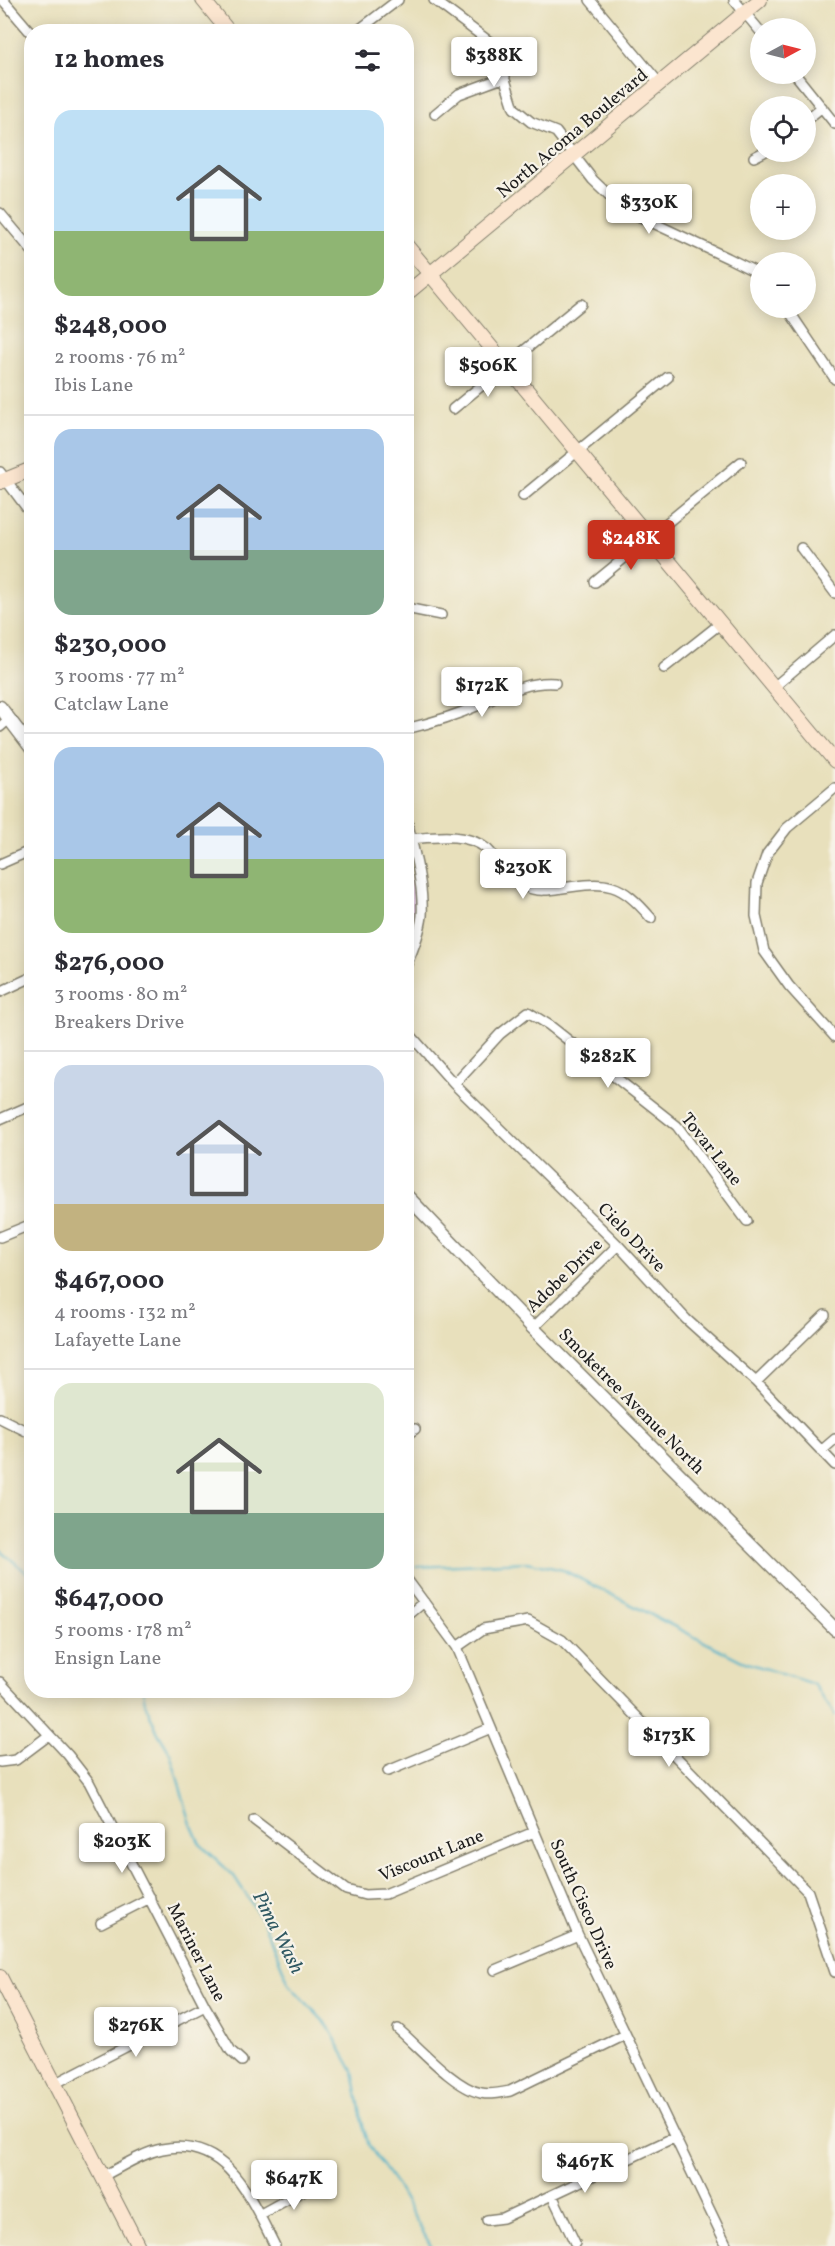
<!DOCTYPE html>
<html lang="en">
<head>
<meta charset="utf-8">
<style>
  body { margin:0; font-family:Vollkorn,serif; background:#f7f7f7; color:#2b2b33; height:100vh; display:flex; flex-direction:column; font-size:22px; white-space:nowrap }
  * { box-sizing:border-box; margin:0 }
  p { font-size:20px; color:#7c7c81 }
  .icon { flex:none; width:33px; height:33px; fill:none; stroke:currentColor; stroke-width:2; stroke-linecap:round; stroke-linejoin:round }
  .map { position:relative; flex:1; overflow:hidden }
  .panel { position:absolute; left:24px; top:24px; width:390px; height:1674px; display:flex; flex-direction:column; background:#fff; border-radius:24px; box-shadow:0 3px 15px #0003 }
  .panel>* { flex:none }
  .needle { width:39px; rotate:83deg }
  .controls { position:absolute; left:750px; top:18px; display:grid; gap:12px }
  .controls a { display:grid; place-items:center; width:66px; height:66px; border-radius:50%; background:#fff; box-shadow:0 3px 15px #0003; font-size:30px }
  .price { position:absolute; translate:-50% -51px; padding:0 14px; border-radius:6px; background:#fff; color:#222; font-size:20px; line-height:39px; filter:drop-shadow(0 2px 3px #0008) }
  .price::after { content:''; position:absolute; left:50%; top:36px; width:18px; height:14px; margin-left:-9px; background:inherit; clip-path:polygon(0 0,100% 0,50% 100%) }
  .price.current { background:#c8321e; color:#fff }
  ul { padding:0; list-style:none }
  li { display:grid; align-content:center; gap:12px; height:318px; padding:0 30px }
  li+li { border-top:2px solid #e1e1e2 }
  li span { display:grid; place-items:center; height:186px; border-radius:18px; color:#555 }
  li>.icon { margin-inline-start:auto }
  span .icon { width:108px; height:108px; fill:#fffc; stroke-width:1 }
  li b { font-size:26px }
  h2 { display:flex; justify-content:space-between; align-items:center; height:72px; padding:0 30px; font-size:26px }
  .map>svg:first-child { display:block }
</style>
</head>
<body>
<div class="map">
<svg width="835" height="2246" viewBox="0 0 835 2246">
  <rect width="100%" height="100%" fill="#f7f3e8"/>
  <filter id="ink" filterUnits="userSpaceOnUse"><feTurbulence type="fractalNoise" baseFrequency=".0167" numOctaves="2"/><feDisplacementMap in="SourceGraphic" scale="12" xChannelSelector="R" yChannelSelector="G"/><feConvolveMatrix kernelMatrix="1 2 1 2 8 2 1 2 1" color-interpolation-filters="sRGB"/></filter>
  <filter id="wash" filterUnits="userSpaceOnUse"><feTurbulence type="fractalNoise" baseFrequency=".008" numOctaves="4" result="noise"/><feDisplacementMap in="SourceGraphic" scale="24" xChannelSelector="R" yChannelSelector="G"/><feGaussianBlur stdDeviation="1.35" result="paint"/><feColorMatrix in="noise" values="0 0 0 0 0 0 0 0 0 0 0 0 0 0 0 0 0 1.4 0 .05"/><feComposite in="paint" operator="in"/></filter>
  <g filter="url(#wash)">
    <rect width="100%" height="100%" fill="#e8e0bc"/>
    <path fill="#ebd1eb" d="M406,854L415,899V916L407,942Z"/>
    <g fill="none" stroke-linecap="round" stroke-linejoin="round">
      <path stroke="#4ab0c9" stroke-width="2" d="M0,1550L32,1577
        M416,1567L527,1562L563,1570L742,1661L813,1684L835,1715
        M143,1690L145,1703L158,1733L170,1753L191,1824L200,1844L234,1876L263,1921L289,1984L328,2026L353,2071L363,2126L369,2146L393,2180L431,2246"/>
    </g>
  </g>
  <g filter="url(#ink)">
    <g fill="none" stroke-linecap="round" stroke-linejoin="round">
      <defs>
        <path id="minor" d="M3,0L32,34
          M434,0L494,45L514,108L531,122L556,132L593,180L613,199L632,213L728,258L756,272L760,277
          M590,0L659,83
          M734,0L760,31
          M360,29L398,0
          M795,74L835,124
          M435,114L459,94L505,77
          M806,120L822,107
          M754,157L764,152
          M0,213L32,251
          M787,308L835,379
          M453,409L581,304
          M0,472L32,515
          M523,496L668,377
          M801,548L835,593
          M595,582L741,462
          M406,608L441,615
          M664,668L721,623
          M774,687L835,635
          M0,727L9,719
          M406,729C431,723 455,716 479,705C504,694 526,681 555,683
          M835,788L787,828L767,854L757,883L756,916L764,951L789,986L835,1037
          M406,814C412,847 424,882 422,916C420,933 413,950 406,966
          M411,839C435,837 467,832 487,849C491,853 495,858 499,862C508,871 515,882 526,887C538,892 550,890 562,888C608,881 620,882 651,918
          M0,864L32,850
          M0,992L32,977
          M406,1030L454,1084L618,1245L686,1319L756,1382L835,1465
          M454,1084L500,1034L528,1012L549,1025L677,1126L747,1221
          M0,1119L32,1105
          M0,1237L32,1224
          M533,1328L618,1245
          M756,1382L825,1315
          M0,1418L32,1434
          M406,1435L415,1429
          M821,1451L835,1439
          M406,1578L457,1647L578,1935L727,2246
          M406,1617L424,1602
          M457,1647L483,1629L528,1621L562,1640L808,1892L835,1972
          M0,1682L68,1755L89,1782L205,2006L231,2051L242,2061
          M0,1762L16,1760L48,1736
          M388,1771L491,1728
          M254,1820L346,1890L365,1895L385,1894L534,1832
          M101,1923L150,1898
          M495,1970L578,1935
          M398,2029C419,2047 455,2088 481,2093C491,2095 500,2093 510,2091L625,2035
          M54,2084L205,2006
          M103,2176C121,2167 142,2153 162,2149C227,2136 251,2199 275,2246
          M552,2195L575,2243
          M259,2215L315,2184
          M487,2220L503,2218L675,2137"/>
        <path id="tertiary" d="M0,707L32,749
          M406,1195L533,1328L835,1629"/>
        <path id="secondary" d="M203,0L229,32
          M406,245L835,761
          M406,294L760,0
          M0,482L32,469
          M0,1977L138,2246"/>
      </defs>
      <use href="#minor" stroke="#827e6c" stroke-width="12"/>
      <use href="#tertiary" stroke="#827e6c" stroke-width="15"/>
      <use href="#secondary" stroke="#827e6c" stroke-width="16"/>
      <use href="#minor" stroke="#fff" stroke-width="9"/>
      <use href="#tertiary" stroke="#fff" stroke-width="12"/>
      <use href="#secondary" stroke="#fbe5cf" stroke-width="14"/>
    </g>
  </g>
  <g text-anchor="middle" stroke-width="4.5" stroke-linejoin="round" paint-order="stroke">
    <g font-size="18" fill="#1c1c1c" stroke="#f7f3e8">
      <text transform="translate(572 133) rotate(-40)" y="6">North Acoma Boulevard</text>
      <text transform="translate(712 1149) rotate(52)" y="6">Tovar Lane</text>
      <text transform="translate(632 1237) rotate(46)" y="6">Cielo Drive</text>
      <text transform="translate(564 1275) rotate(-44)" y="6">Adobe Drive</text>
      <text transform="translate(632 1401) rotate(45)" y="6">Smoketree Avenue North</text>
      <text transform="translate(431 1855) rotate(-22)" y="6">Viscount Lane</text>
      <text transform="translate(584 1904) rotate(66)" y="6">South Cisco Drive</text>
      <text transform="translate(197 1952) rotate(63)" y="6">Mariner Lane</text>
    </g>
    <g font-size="20" font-style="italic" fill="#2e5761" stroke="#f7f3e8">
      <text transform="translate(279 1932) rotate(63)" y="7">Pima Wash</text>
    </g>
  </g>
</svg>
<div class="controls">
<a><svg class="needle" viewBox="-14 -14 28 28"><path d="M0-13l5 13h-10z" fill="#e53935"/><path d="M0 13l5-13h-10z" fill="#7c7c81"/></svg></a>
<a><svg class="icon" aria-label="locate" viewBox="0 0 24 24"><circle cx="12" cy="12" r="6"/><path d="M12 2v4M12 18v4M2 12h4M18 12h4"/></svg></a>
<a>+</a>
<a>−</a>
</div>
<b class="price" style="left:494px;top:88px">$388K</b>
<b class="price" style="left:649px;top:235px">$330K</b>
<b class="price" style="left:488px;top:398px">$506K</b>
<b class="price current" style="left:631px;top:571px">$248K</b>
<b class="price" style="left:482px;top:718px">$172K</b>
<b class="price" style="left:523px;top:900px">$230K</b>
<b class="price" style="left:608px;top:1089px">$282K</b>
<b class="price" style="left:669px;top:1768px">$173K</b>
<b class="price" style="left:122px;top:1874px">$203K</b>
<b class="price" style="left:136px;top:2058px">$276K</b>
<b class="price" style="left:585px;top:2194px">$467K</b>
<b class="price" style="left:294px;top:2211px">$647K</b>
<section class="panel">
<h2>12 homes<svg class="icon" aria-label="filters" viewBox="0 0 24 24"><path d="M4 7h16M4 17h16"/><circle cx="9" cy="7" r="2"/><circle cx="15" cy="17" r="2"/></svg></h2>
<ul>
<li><span style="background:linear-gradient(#bfe0f5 65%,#8fb573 0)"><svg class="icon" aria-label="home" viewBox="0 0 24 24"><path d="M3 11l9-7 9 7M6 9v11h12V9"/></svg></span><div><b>$248,000</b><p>2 rooms · 76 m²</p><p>Ibis Lane</p></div></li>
<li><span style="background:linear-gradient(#a9c7e8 65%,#7fa58c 0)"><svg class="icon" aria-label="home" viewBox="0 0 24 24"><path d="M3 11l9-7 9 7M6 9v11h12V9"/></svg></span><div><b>$230,000</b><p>3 rooms · 77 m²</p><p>Catclaw Lane</p></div></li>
<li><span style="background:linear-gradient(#a9c7e8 60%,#8fb573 0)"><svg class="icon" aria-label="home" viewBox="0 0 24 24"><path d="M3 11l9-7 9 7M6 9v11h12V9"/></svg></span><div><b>$276,000</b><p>3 rooms · 80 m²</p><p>Breakers Drive</p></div></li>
<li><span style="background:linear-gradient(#c9d6e8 75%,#c2b280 0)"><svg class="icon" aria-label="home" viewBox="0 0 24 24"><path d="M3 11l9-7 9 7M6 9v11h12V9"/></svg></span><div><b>$467,000</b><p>4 rooms · 132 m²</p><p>Lafayette Lane</p></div></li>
<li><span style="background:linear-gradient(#dfe7d0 70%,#7fa58c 0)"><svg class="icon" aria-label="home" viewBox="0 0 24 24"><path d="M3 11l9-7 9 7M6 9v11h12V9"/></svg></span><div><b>$647,000</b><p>5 rooms · 178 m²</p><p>Ensign Lane</p></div></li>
</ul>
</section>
</div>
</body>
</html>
